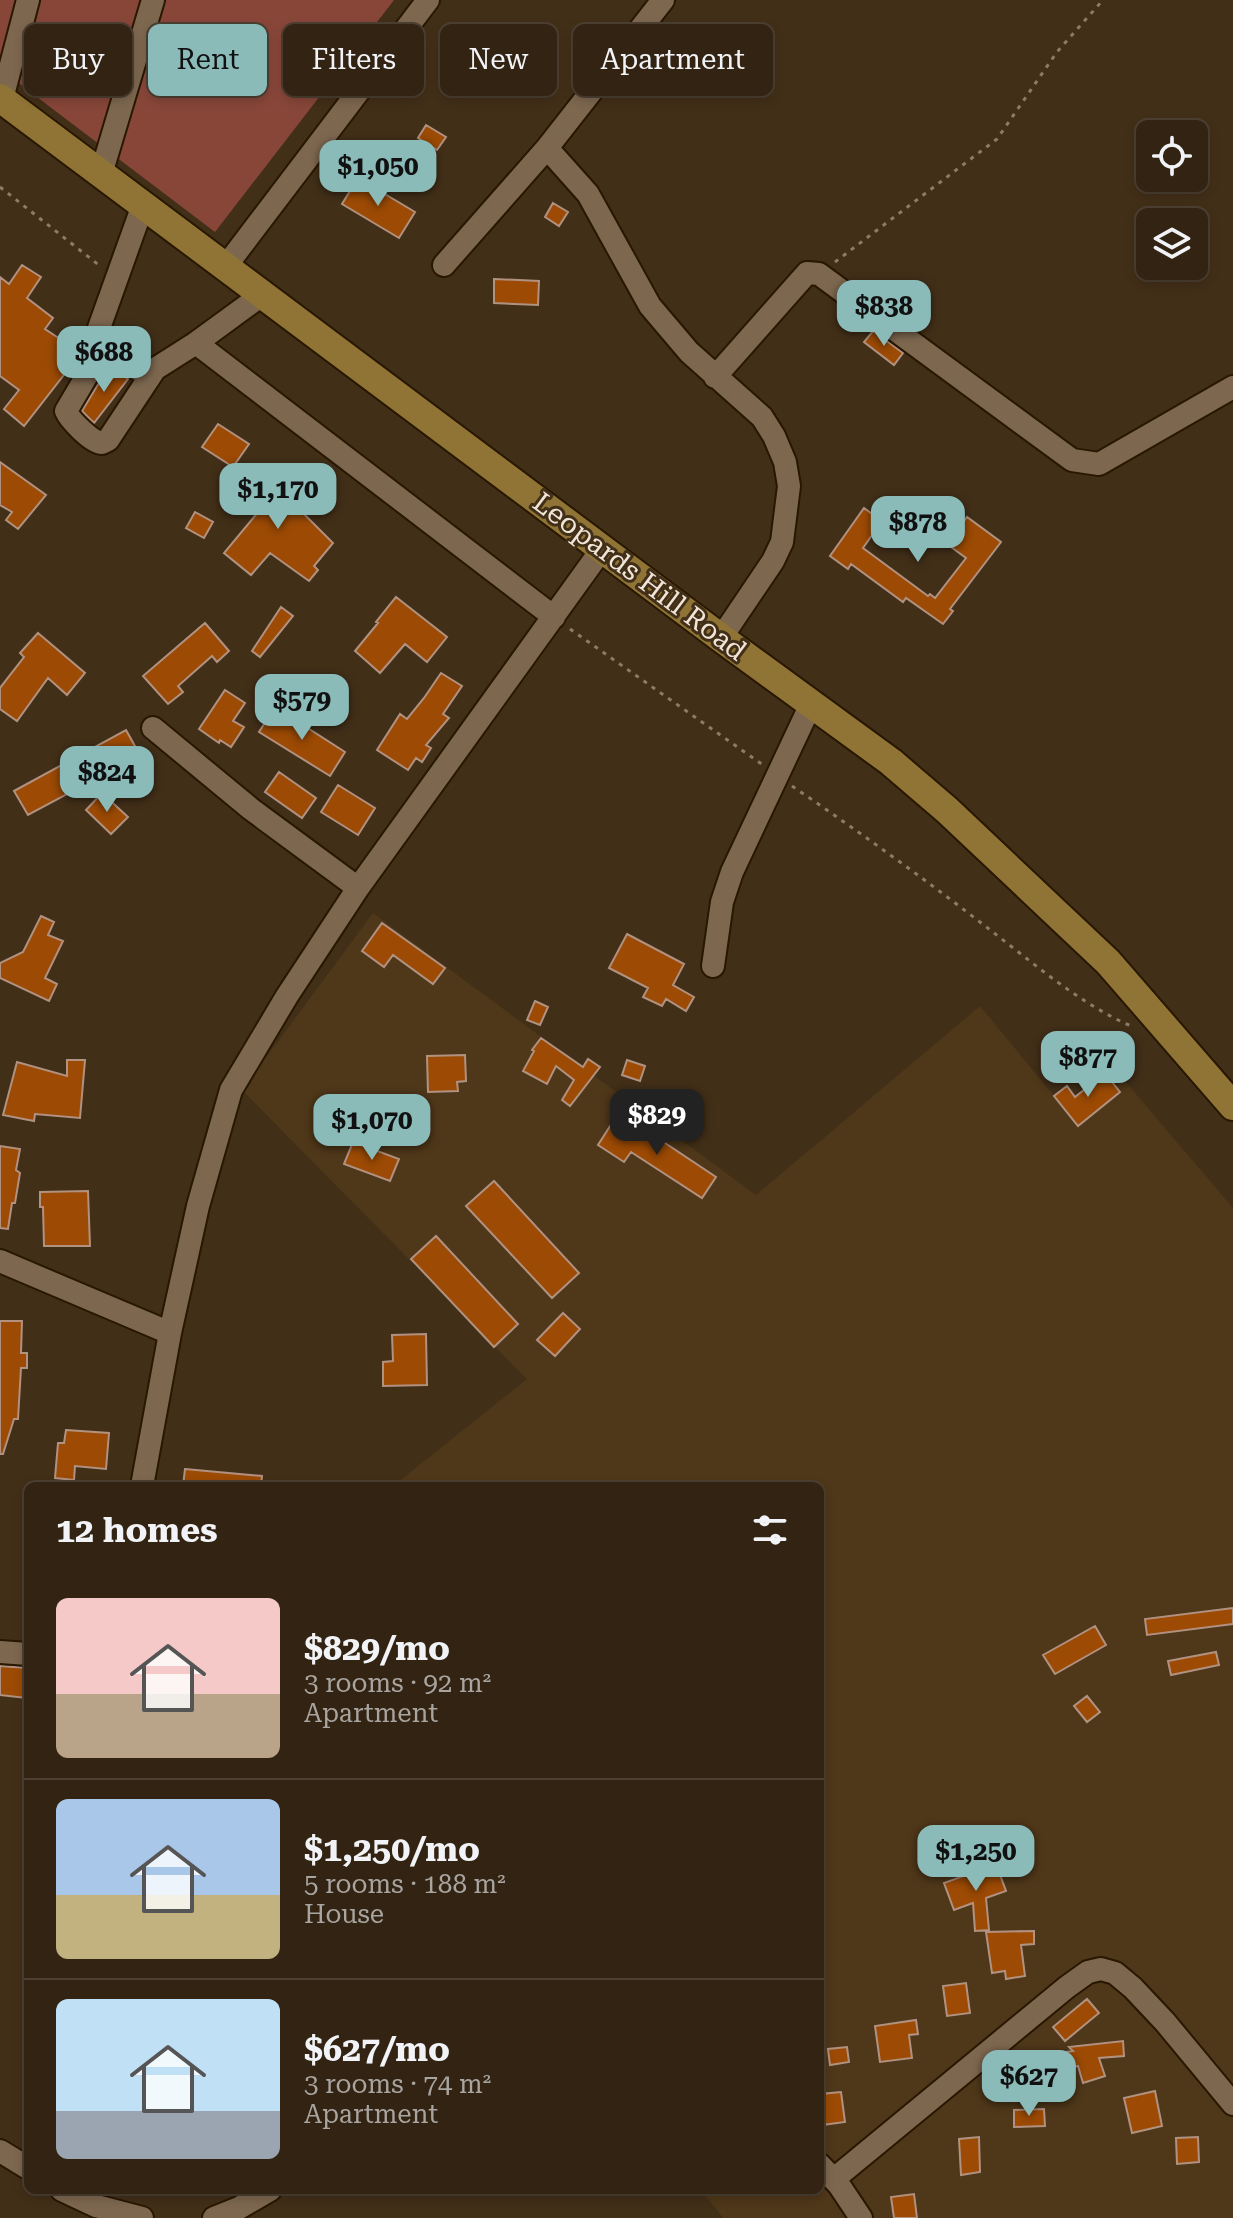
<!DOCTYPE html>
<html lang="en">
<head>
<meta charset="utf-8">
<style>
  body { margin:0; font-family:"Roboto Serif",serif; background:#3a2b1b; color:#f1f3f6; height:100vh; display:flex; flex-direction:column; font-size:30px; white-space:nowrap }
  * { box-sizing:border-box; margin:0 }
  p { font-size:26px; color:#a8a49f }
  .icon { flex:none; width:44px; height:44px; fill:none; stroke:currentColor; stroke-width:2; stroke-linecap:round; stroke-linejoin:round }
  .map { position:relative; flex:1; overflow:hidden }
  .sheet { position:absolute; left:24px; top:1482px; width:800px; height:712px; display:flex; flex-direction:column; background:#322312; border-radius:12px; box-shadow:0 4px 12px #0003,0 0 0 2px #4d4032 }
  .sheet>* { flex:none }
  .banner { position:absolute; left:24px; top:24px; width:800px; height:72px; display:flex; gap:16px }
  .controls { position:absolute; left:1136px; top:120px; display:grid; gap:16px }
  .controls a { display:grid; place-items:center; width:72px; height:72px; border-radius:12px; background:#322312; box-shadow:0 4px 12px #0003,0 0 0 2px #4d4032; font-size:40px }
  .price { position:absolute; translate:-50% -68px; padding:0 18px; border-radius:16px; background:#8bbbb9; color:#111; font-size:26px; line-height:52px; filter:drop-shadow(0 2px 4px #0008) }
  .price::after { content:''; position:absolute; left:50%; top:48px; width:24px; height:18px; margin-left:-12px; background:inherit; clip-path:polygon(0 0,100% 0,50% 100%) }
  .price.active { background:#222; color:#fff }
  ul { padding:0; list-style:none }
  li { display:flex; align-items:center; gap:24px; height:200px; padding:0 32px }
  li+li { border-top:2px solid #4d4032 }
  li span { display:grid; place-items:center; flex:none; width:224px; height:160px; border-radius:12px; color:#555 }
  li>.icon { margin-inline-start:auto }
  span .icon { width:96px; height:96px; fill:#fffc; stroke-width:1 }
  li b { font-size:34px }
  h2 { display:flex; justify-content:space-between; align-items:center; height:96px; padding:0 32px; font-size:34px }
  .chip { padding:0 28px; border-radius:12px; background:#322312; box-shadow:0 4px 12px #0003,0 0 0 2px #4d4032; font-size:28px; line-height:72px }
  .chip.active { background:#8bbbb9; color:#111 }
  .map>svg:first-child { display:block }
</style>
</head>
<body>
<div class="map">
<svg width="1233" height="2218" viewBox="0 0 1233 2218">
  <rect width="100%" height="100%" fill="#422f18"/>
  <path fill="#4f3719" d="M373,913L756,1195L980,1006L1074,1120L1124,1080L1233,1208V2218H723L701,2190H820V1486H393L527,1379L242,1090Z"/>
  <path fill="#884639" d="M0,0H394L215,232L0,69Z"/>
  <path fill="#9c4a04" stroke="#b19180" stroke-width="2" d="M533,40L534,65L489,66V41Z
    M426,125L446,137L437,150L418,138Z
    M358,178L415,212L399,238L342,204Z
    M553,203L568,212L559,226L545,217Z
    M22,265L41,277L27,298L53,318L45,329L81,353L24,426L4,409L19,390L0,376V277L9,284Z
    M494,279L539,281L538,305L494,303Z
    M873,331L903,353L894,365L864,342Z
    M112,366L128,379L94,423L82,411L97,386Z
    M218,424L249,444L233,467L202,447Z
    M0,462L46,495L18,529L6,520L12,512L0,505Z
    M256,475L270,484L274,477L305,496L298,508L333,543L314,566L318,570L309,581L270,553L251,575L224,553L259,511L241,500Z
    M864,508L882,521L863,548L928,596L930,594L935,598L966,558L947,544L967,517L1001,542L950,609L953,611L943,624L906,598L903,602L851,564L848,569L830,556Z
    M195,512L213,522L204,538L186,528Z
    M396,597L447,637L427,662L405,644L380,673L355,651L378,623L376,622Z
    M281,607L293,616L260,657L252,651Z
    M205,623L229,651L217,662L212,656L178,686L183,692L168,704L143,676Z
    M38,633L85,673L67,695L48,678L17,721L0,709V688L24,657L20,653Z
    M441,673L462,686L443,714L449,718L426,745L431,748L422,762L416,758L408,770L377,750L400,714L407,719L424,698Z
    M225,690L245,703L233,721L244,727L231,747L220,740L219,743L199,729Z
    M275,707L345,752L330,776L259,732Z
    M126,730L140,755L28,815L14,791Z
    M279,772L316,798L302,818L265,792Z
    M338,785L375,808L358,835L321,812Z
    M102,793L128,817L111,834L86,810Z
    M41,916L54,922L48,935L63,941L45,978L57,984L49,1001L0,978V963L23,952Z
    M382,923L445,968L433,984L393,955L384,967L362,951Z
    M627,934L684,964L673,985L694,997L686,1011L666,999L662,1006L643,997L648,988L609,968Z
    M535,1001L548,1007L540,1025L527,1020Z
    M541,1038L583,1067L588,1059L600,1067L570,1106L562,1100L574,1080L556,1066L547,1084L523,1071L534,1051L532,1050Z
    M465,1055L466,1081L457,1082L458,1091L428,1092L427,1056Z
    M67,1060H85L80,1118L35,1114L34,1121L3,1115L17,1062L67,1076Z
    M627,1060L645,1066L640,1081L622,1075Z
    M1105,1073L1120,1092L1078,1126L1054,1096L1067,1086L1075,1097Z
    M404,1099L421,1100L420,1119H408V1123L373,1124V1105L404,1104Z
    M614,1120L636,1134L641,1127L716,1177L702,1198L631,1152L624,1162L598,1145Z
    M353,1142L399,1159L390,1181L344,1164Z
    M0,1146L20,1149L16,1170L20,1173L15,1203H12L8,1229L0,1228Z
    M494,1181L579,1273L552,1298L466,1206Z
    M88,1191L90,1246H44L43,1207H40V1192Z
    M436,1236L518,1324L494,1347L411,1259Z
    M563,1313L580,1329L555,1356L537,1340Z
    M0,1321H22L21,1353H27V1368H21L18,1419H14L3,1454H0Z
    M426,1334L427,1385L383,1386V1362L393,1361L392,1335Z
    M66,1430L109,1433L106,1469L75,1466L74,1480L55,1478L58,1443H64Z
    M185,1469L262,1476L261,1486H183Z
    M1233,1608V1624L1147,1635L1145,1619Z
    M1095,1626L1106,1645L1055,1674L1043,1655Z
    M1216,1652L1219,1665L1171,1675L1168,1661Z
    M0,1666L28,1668L26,1698L0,1695Z
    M1087,1696L1100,1712L1087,1722L1074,1706Z
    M996,1864L1006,1891L986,1898L989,1930L975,1931L973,1903L954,1910L944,1883Z
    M1034,1931V1944L1021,1945L1025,1976L1006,1979L1005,1971L992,1973L986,1932Z
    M966,1983L970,2013L947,2016L943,1986Z
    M1087,1999L1099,2013L1065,2041L1053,2027Z
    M916,2020L918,2034L909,2035L912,2058L880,2062L875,2026Z
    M1123,2041L1124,2056L1099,2058L1105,2076L1083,2083L1078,2066L1041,2073L1038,2056L1073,2051L1069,2047Z
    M847,2047L849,2062L830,2065L828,2049Z
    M1155,2091L1162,2126L1132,2133L1124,2098Z
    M841,2092L845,2122L822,2125L820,2094Z
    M1044,2109L1045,2126L1014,2127V2110Z
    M979,2137L980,2172L961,2175L959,2139Z
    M1198,2137L1199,2162L1177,2164L1176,2138Z
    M914,2194L917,2218H894L891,2197Z"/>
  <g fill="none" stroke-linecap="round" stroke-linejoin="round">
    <defs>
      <path id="minor" d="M2,99L28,0
        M547,148L588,194L650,306L689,352L762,417L774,436L785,462L789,486L782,542L773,561L721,638
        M101,174L153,0
        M143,205L99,328L102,340L139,370L155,369L196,343L263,294
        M444,265L547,148L663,0
        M226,266L428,0
        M106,343L66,411C69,419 92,443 102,443C104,442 106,441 108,440L155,369
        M196,343L554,617
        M715,377L807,273L819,274L1072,460L1099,464L1233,387
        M153,728L251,809L358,888
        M713,966L722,902L732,872L812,702
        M0,1261L170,1333
        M142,1486L170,1333L198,1206L231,1090L287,996L358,888L602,549
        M0,1652L28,1654
        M0,2151L28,2168
        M820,2165L839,2185L861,2218
        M834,2179L1067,1987L1088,1972L1101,1969L1115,1973L1133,1988L1165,2022L1233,2104
        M62,2190L96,2206L142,2218
        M214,2218L239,2208L270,2190"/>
      <path id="major" d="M0,98L721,638L891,762L947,810L1108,962L1233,1106"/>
    </defs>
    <use href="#minor" stroke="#281701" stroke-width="26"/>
    <use href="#major" stroke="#281701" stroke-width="32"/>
    <path stroke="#8c7c69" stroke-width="3" stroke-dasharray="4 6" stroke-linecap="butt" d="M0,187L100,266
      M835,262L997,139L1057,52L1103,0
      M570,629L763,765
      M792,786C858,831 922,877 985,926C1031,961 1078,1003 1131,1026"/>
    <use href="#minor" stroke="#7d674f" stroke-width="22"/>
    <use href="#major" stroke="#907435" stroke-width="28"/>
  </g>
  <g text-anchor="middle" stroke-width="6" stroke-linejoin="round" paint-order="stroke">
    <g font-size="28" fill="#f1e5d7" stroke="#422f18">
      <text transform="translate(640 576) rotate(37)" y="10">Leopards Hill Road</text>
    </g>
  </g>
</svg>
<div class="controls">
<a><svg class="icon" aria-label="locate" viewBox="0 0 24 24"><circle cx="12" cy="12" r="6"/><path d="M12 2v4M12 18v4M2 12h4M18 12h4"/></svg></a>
<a><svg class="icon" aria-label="layers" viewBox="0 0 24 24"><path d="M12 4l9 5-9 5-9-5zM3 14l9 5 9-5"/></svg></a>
</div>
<b class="price" style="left:378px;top:208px">$1,050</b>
<b class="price" style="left:884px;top:348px">$838</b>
<b class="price" style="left:104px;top:394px">$688</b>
<b class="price" style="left:278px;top:531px">$1,170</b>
<b class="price" style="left:918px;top:564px">$878</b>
<b class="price" style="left:302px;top:742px">$579</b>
<b class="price" style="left:107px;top:814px">$824</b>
<b class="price" style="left:1088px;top:1099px">$877</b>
<b class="price active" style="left:657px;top:1157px">$829</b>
<b class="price" style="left:372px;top:1162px">$1,070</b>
<b class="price" style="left:976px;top:1893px">$1,250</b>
<b class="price" style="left:1029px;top:2118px">$627</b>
<div class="banner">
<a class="chip">Buy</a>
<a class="chip active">Rent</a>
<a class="chip">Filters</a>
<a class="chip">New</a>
<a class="chip">Apartment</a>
</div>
<section class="sheet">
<h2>12 homes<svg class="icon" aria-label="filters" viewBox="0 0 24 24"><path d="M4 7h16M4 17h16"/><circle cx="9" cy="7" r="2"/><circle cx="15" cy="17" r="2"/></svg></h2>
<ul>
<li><span style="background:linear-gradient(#f6c9c9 60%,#b9a48a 0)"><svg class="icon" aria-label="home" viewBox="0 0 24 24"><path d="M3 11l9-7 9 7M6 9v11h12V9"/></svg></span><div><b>$829/mo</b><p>3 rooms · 92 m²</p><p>Apartment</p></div></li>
<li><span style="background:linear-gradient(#a9c7e8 60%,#c2b280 0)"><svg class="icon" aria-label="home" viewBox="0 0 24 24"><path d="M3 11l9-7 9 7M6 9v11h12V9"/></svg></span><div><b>$1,250/mo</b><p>5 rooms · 188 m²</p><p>House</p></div></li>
<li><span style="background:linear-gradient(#bfe0f5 70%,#9aa5b1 0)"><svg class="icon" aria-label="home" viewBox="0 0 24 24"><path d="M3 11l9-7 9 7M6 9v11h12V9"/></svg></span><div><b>$627/mo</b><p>3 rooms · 74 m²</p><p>Apartment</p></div></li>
</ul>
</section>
</div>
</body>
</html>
